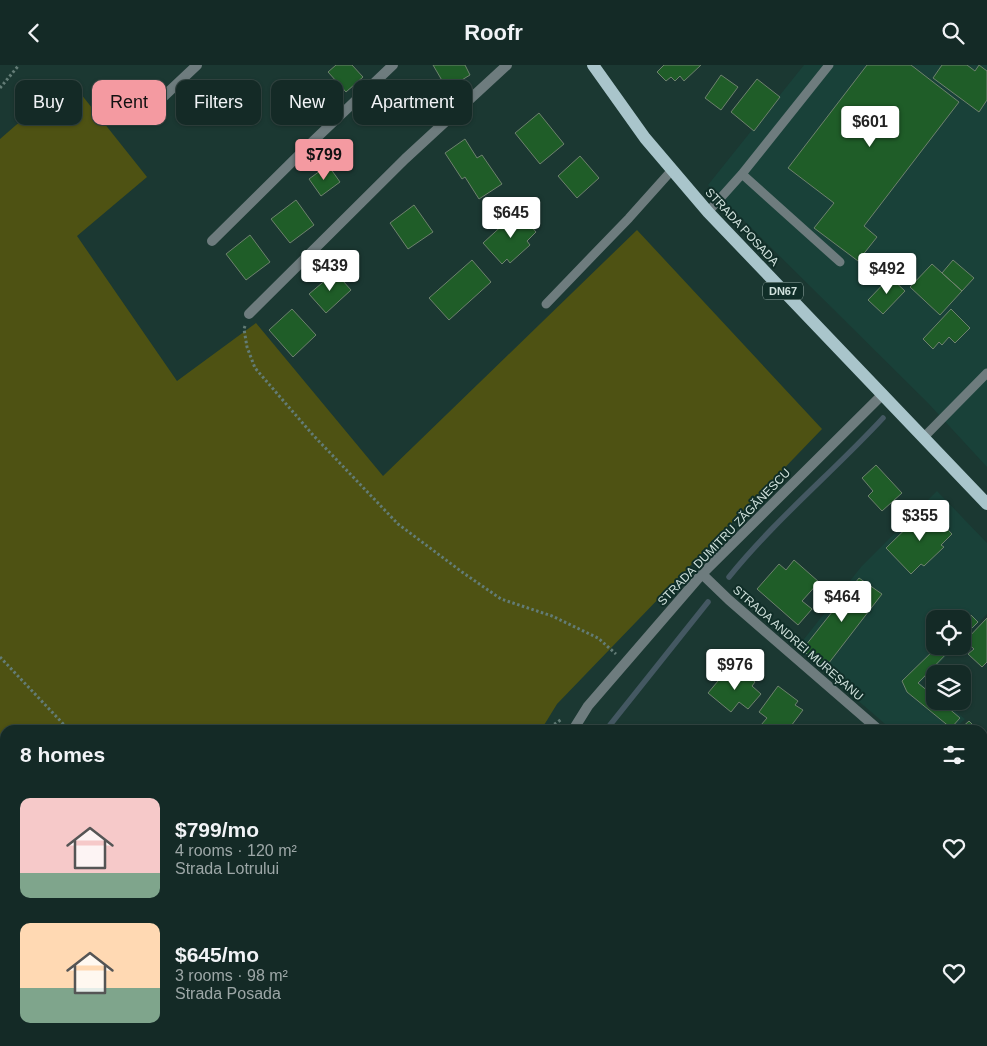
<!DOCTYPE html>
<html lang="en">
<head>
<meta charset="utf-8">
<style>
  body { margin:0; font-family:Helvetica,sans-serif; background:#1d322e; color:#f1f3f6; height:100vh; display:flex; flex-direction:column; font-size:19px; white-space:nowrap }
  * { box-sizing:border-box; margin:0 }
  p { font-size:16px; color:#9da7a7 }
  .icon { flex:none; width:28px; height:28px; fill:none; stroke:currentColor; stroke-width:2; stroke-linecap:round; stroke-linejoin:round }
  .map { position:relative; flex:1; overflow:hidden }
  .drawer { position:absolute; left:0px; top:660px; width:988px; height:321px; display:flex; flex-direction:column; background:#142a26; border-radius:15px 15px 0 0; box-shadow:0 1px 4px #0004,0 0 0 1px #334643 }
  .drawer>* { flex:none }
  .top-card { position:absolute; left:15px; top:15px; width:500px; height:45px; display:flex; gap:10px }
  .controls { position:absolute; left:926px; top:545px; display:grid; gap:10px }
  .controls a { display:grid; place-items:center; width:45px; height:45px; border-radius:10px; background:#142a26; box-shadow:0 1px 4px #0004,0 0 0 1px #334643; font-size:25px }
  .price { position:absolute; translate:-50% -42px; padding:0 11px; border-radius:5px; background:#fff; color:#222; font-size:16px; line-height:32px; filter:drop-shadow(0 1px 2px #0008) }
  .price::after { content:''; position:absolute; left:50%; top:30px; width:15px; height:11px; margin-left:-8px; background:inherit; clip-path:polygon(0 0,100% 0,50% 100%) }
  .price.selected { background:#f49aa1; color:#111 }
  ul { padding:0; list-style:none }
  li { display:flex; align-items:center; gap:15px; height:125px; padding:0 20px }
  li span { display:grid; place-items:center; flex:none; width:140px; height:100px; border-radius:10px; color:#555 }
  li>.icon { margin-inline-start:auto }
  span .icon { width:60px; height:60px; fill:#fffc; stroke-width:1 }
  li b { font-size:21px }
  h2 { display:flex; justify-content:space-between; align-items:center; height:60px; padding:0 20px; font-size:21px }
  .chip { padding:0 18px; border-radius:10px; background:#142a26; box-shadow:0 1px 4px #0004,0 0 0 1px #334643; font-size:18px; line-height:45px }
  .chip.selected { background:#f49aa1; color:#111 }
  header { display:flex; justify-content:space-between; align-items:center; height:65px; padding:0 20px; background:#142a26; font-size:22px; font-weight:700 }
  .map>svg:first-child { display:block }
</style>
</head>
<body>
<header><svg class="icon" aria-label="back" viewBox="0 0 24 24"><path d="M15 5l-7 7 7 7"/></svg>Roofr<svg class="icon" aria-label="search" viewBox="0 0 24 24"><circle cx="10" cy="10" r="6"/><path d="M15 15l6 6"/></svg></header>
<div class="map">
<svg width="987" height="981" viewBox="0 0 987 981">
  <rect width="100%" height="100%" fill="#1b3832"/>
  <path fill="#194139" d="M804,0H987V402L928,338L708,120Z
    M937,426L987,478V549L963,574L962,554H935V581H956L920,618L935,630V636H943L965,654L953,665H892L797,583L861,502Z"/>
  <path fill="#4e5213" d="M69,14L147,112L77,171L177,316L256,258L383,411L637,165L822,364L557,639L541,665H5V976H696L700,981H0V74Z"/>
  <g fill="none" stroke-linecap="round" stroke-linejoin="round">
    <path stroke="#445862" stroke-width="5.5" d="M729,512C776,454 833,407 883,353
      M606,665L708,537"/>
  </g>
  <path fill="#1f5d28" stroke="#6e826e" d="M336,0H352L363,12L346,27L328,7Z
    M433,0H465L470,10L447,24Z
    M664,0H701L684,16L680,11L675,16L671,12L666,16L657,7Z
    M867,0H911L959,37L864,161L877,172L858,196L814,163L834,138L788,103Z
    M942,0H967L975,6L979,0L987,6V35L979,47L933,13Z
    M721,10L738,22L721,45L705,33Z
    M757,14L780,32L754,66L731,47Z
    M402,25L417,49L403,57L388,33Z
    M539,48L564,79L540,99L515,68Z
    M465,74L477,93L482,90L502,119L479,134L465,112L462,114L445,88Z
    M580,91L599,113L577,133L558,111Z
    M328,100L340,117L321,131L309,114Z
    M296,135L314,160L290,178L271,154Z
    M414,140L433,167L408,184L390,158Z
    M518,146L536,167L527,176L530,180L510,198L507,194L502,199L483,178Z
    M250,170L270,197L246,215L226,189Z
    M472,195L491,217L449,255L429,233Z
    M953,195L974,213L962,226L942,208Z
    M932,199L962,226L940,250L910,222Z
    M335,207L351,225L326,248L309,229Z
    M890,212L905,226L883,249L868,235Z
    M292,244L316,270L293,292L269,265Z
    M951,244L970,263L955,278L949,272L942,280L939,277L933,284L923,274Z
    M876,400L902,428L882,446L868,431L873,426L862,413Z
    M927,443L952,469L941,480L944,482L924,501L921,499L911,509L886,483Z
    M794,495L819,517L802,536L812,544L798,560L757,524L779,499L786,505Z
    M859,513L882,529L825,603L802,585Z
    M971,550L978,557L962,573V558Z
    M987,553V597L982,602L968,589L974,584L965,576Z
    M938,581H954L918,618L935,632V636H940L960,653L951,663L907,627L902,616Z
    M738,603L755,617L752,621L761,629L748,644L739,637L731,647L708,628L723,610L728,615Z
    M778,621L798,636L795,640L803,645L788,665H768L761,660L767,653L759,647Z
    M969,656L978,665H959Z
    M982,671L987,676V683L982,687Z
    M987,704V736L982,730V708Z
    M982,818L987,822V840L982,845Z
    M987,870V888L982,883V874Z
    M263,976H308L311,981H266Z
    M800,976H841L847,981H797Z
    M920,976H964L961,981H942L936,977L933,981H925Z"/>
  <g fill="none" stroke-linecap="round" stroke-linejoin="round">
    <path stroke="#637c76" stroke-width="3" stroke-dasharray="2.5 2.5" stroke-linecap="butt" d="M0,23L19,0
      M245,261L244,264L247,282L255,303L313,370L398,459L462,507L501,534L552,551L598,573L616,589
      M0,592L69,665
      M546,665L562,654
      M0,708L5,705
      M0,770L5,781
      M56,976L59,981
      M195,976L198,981
      M102,981L104,976
      M382,981L384,976"/>
    <path stroke="#6e7c7e" stroke-width="9" d="M742,109L840,197
      M708,147L742,109L829,0
      M546,239L629,153L672,105
      M924,372L987,308"/>
    <path stroke="#6e7c7e" stroke-width="10" d="M144,50L197,0
      M212,176L308,81L393,0
      M249,249L405,94L507,0
      M702,509L729,535L879,665
      M573,665L588,641L677,538L702,509L883,329
      M982,763L987,767
      M901,976L906,981"/>
    <path stroke="#a9c5cb" stroke-width="12" d="M593,0L645,73L708,147L987,439"/>
  </g>
  <g text-anchor="middle" stroke-width="4" stroke-linejoin="round" paint-order="stroke">
    <rect fill="#102e28" stroke="#97aca7" stroke-width="1" x="763" y="217.5" width="40" height="17" rx="4"/>
    <g font-size="11" font-weight="bold" fill="#d1e2dd">
      <text x="783" y="230">DN67</text>
    </g>
    <g font-size="12" fill="#d1e2dd" stroke="#102e28">
      <text transform="translate(742 162) rotate(47)" y="4">STRADA POSADA</text>
      <text transform="translate(724 472) rotate(-46)" y="4">STRADA DUMITRU ZĂGĂNESCU</text>
      <text transform="translate(798 578) rotate(41)" y="4">STRADA ANDREI MUREȘANU</text>
    </g>
  </g>
</svg>
<div class="controls">
<a><svg class="icon" aria-label="locate" viewBox="0 0 24 24"><circle cx="12" cy="12" r="6"/><path d="M12 2v4M12 18v4M2 12h4M18 12h4"/></svg></a>
<a><svg class="icon" aria-label="layers" viewBox="0 0 24 24"><path d="M12 4l9 5-9 5-9-5zM3 14l9 5 9-5"/></svg></a>
</div>
<b class="price" style="left:870px;top:83px">$601</b>
<b class="price selected" style="left:324px;top:116px">$799</b>
<b class="price" style="left:511px;top:174px">$645</b>
<b class="price" style="left:330px;top:227px">$439</b>
<b class="price" style="left:887px;top:230px">$492</b>
<b class="price" style="left:920px;top:477px">$355</b>
<b class="price" style="left:842px;top:558px">$464</b>
<b class="price" style="left:735px;top:626px">$976</b>
<div class="top-card">
<a class="chip">Buy</a>
<a class="chip selected">Rent</a>
<a class="chip">Filters</a>
<a class="chip">New</a>
<a class="chip">Apartment</a>
</div>
<section class="drawer">
<h2>8 homes<svg class="icon" aria-label="filters" viewBox="0 0 24 24"><path d="M4 7h16M4 17h16"/><circle cx="9" cy="7" r="2"/><circle cx="15" cy="17" r="2"/></svg></h2>
<ul>
<li><span style="background:linear-gradient(#f6c9c9 75%,#7fa58c 0)"><svg class="icon" aria-label="home" viewBox="0 0 24 24"><path d="M3 11l9-7 9 7M6 9v11h12V9"/></svg></span><div><b>$799/mo</b><p>4 rooms · 120 m²</p><p>Strada Lotrului</p></div><svg class="icon" aria-label="heart" viewBox="0 0 24 24"><path d="M12 20l-8-8c-3-5 5-10 8-4 3-6 11-1 8 4z"/></svg></li>
<li><span style="background:linear-gradient(#ffd9b3 65%,#7fa58c 0)"><svg class="icon" aria-label="home" viewBox="0 0 24 24"><path d="M3 11l9-7 9 7M6 9v11h12V9"/></svg></span><div><b>$645/mo</b><p>3 rooms · 98 m²</p><p>Strada Posada</p></div><svg class="icon" aria-label="heart" viewBox="0 0 24 24"><path d="M12 20l-8-8c-3-5 5-10 8-4 3-6 11-1 8 4z"/></svg></li>
</ul>
</section>
</div>
</body>
</html>
